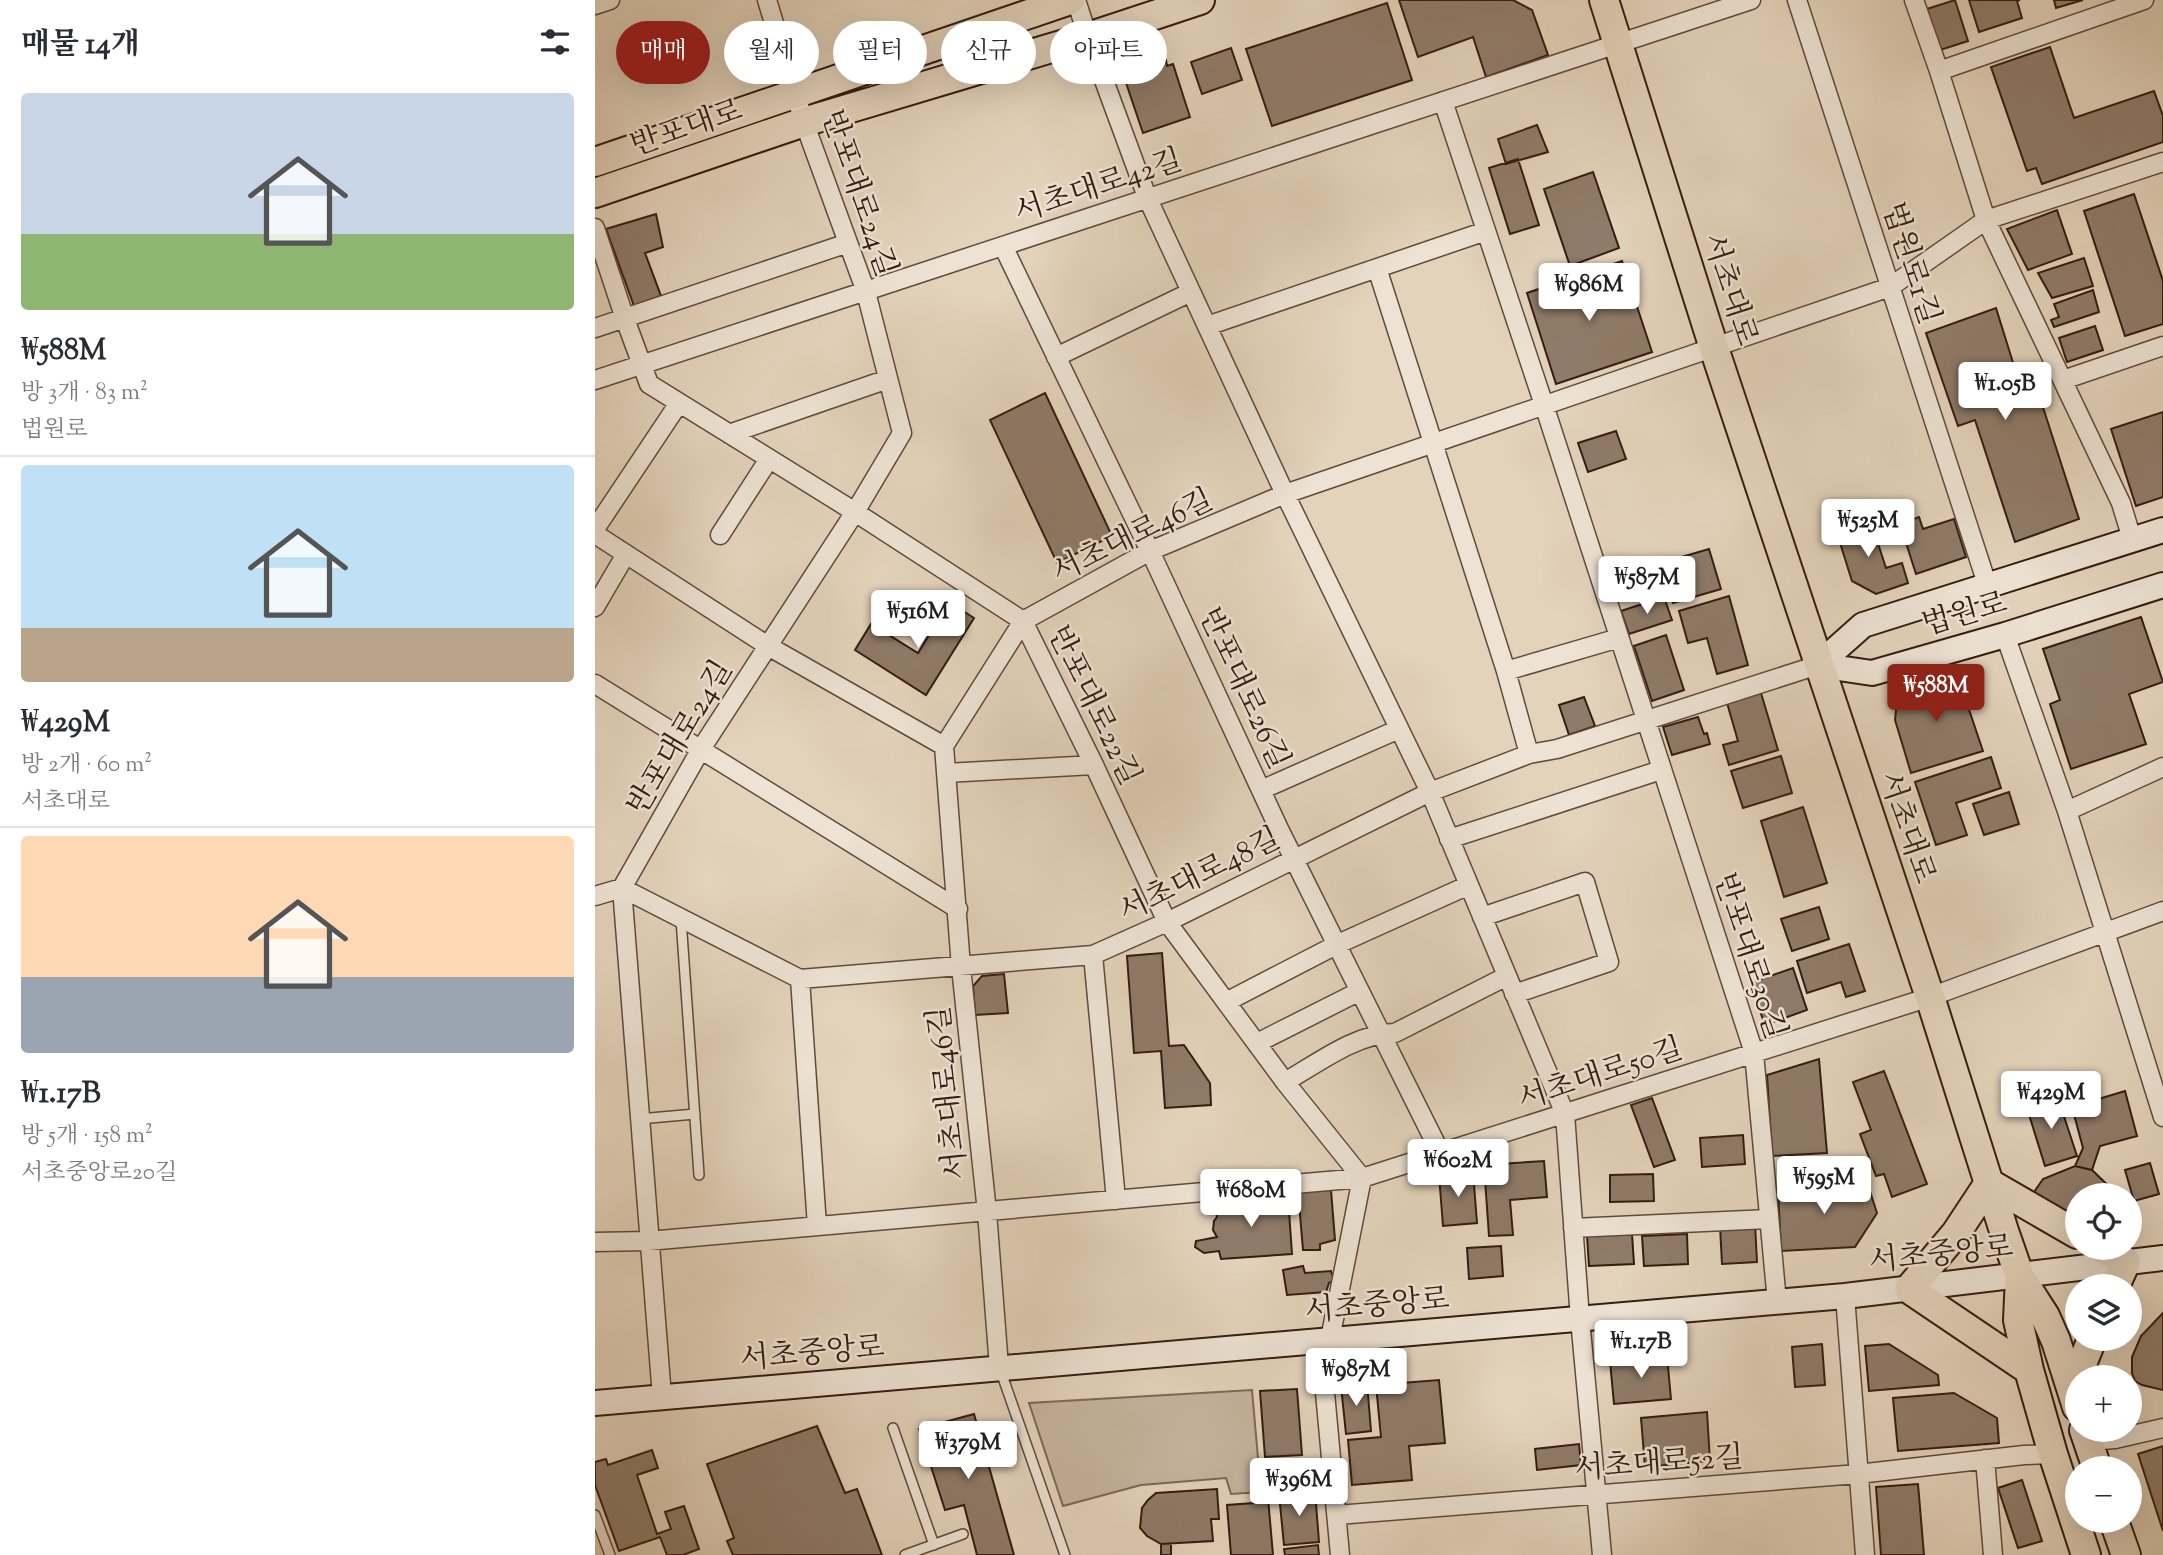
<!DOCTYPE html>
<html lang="ko">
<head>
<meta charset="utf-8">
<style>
  body { margin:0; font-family:"Sorts Mill Goudy","Noto Serif KR",serif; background:#f2f2f3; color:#2b2b33; height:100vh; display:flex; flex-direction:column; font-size:26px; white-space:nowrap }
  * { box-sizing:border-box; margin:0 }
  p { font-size:23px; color:#7c7c81 }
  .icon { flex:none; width:38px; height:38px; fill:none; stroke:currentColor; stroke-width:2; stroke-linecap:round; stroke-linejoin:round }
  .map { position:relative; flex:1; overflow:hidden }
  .side { display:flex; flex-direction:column; background:#fff; width:595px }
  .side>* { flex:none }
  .banner { position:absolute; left:21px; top:21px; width:665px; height:63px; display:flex; gap:14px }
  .fabs { position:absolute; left:1470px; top:1183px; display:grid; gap:14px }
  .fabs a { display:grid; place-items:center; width:77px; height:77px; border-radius:50%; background:#fff; box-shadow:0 7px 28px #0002; font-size:35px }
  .price { position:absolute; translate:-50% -60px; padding:0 16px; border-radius:7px; background:#fff; color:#222; font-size:23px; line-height:46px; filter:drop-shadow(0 2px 4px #0008) }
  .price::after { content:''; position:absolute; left:50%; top:42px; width:21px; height:16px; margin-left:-10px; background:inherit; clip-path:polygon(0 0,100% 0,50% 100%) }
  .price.on { background:#8f2418; color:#fff }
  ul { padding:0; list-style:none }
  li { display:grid; align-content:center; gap:14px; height:371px; padding:0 21px }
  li+li { border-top:2px solid #e1e1e2 }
  li span { display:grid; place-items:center; height:217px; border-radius:7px; color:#555 }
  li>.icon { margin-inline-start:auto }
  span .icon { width:126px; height:126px; fill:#fffc; stroke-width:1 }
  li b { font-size:30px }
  h2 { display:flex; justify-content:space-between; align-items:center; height:84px; padding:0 21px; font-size:30px }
  .tag { padding:0 24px; border-radius:32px; background:#fff; box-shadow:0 7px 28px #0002; font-size:24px; line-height:63px }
  .tag.on { background:#8f2418; color:#fff }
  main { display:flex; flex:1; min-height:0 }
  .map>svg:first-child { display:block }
</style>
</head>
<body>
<main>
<section class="side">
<h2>매물 14개<svg class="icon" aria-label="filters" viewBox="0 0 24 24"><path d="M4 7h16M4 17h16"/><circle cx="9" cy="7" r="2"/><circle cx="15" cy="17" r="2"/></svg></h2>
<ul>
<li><span style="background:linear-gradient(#c9d6e8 65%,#8fb573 0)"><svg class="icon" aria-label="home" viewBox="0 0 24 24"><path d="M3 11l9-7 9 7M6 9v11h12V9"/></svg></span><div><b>₩588M</b><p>방 3개 · 83 m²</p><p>법원로</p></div></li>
<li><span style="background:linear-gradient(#bfe0f5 75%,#b9a48a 0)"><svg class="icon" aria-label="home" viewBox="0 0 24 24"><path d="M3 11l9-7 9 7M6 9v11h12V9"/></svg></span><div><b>₩429M</b><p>방 2개 · 60 m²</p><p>서초대로</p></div></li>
<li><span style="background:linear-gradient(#ffd9b3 65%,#9aa5b1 0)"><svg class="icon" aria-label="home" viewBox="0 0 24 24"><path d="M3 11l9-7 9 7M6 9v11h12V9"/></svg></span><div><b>₩1.17B</b><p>방 5개 · 158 m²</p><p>서초중앙로20길</p></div></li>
</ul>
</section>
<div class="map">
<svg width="1568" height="1555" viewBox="0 0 1568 1555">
  <rect width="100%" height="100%" fill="#e3d3bb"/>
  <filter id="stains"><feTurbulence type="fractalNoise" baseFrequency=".00286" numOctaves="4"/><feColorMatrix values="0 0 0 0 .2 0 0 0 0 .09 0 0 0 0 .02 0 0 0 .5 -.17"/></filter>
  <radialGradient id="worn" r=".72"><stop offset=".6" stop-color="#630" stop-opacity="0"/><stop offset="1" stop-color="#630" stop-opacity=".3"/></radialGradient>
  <path fill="#c5b49e" stroke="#7d6858" stroke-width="2" d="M657,1390L666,1492L636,1494L631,1478L546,1485L468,1506L434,1403Z"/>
  <path fill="#8f7b69" stroke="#351c11" stroke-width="2" d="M804,0H918L937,10L953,55L891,77L878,37L823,57Z
    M1360,0L1373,41L1345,50L1332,9Z
    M1374,0H1425L1422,1L1427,18L1384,32Z
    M1459,0H1488L1461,8Z
    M792,3L817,80L677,126L651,49Z
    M1455,47L1479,118L1559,91L1568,116V142L1447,184L1441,168L1432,171L1396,67Z
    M636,48L647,80L607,94L596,62Z
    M571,60L572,66L578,64L595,117L548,133L528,74Z
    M942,125L953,152L911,164L903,139Z
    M923,159L944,225L915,234L894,168Z
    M998,172L1024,248L975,266L949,189Z
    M1539,194L1568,281V324L1530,336L1489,211Z
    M1462,210L1477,254L1433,270L1412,229Z
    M61,214L68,247L50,253L66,296L39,306L11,229Z
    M1489,258L1498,286L1457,298L1443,273Z
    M1027,261L1057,352L961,384L932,293Z
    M1498,290L1504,312L1459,327L1456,320L1464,317L1459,304Z
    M1401,308L1420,369L1434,364L1484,519L1420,542L1380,420L1363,426L1331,333Z
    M1500,326L1508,350L1472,362L1464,338Z
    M450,393L517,536L462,563L395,420Z
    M1568,412V497L1541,506L1516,429Z
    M1021,431L1031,459L993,472L983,443Z
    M1324,517L1328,529L1359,519L1371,557L1321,574L1305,524Z
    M1275,519L1291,568L1307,563L1313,583L1281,594L1257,581L1241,530Z
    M1114,549L1126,589L1078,603L1066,563Z
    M1134,596L1153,665L1122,674L1112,638L1093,643L1084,611Z
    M1069,597L1077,620L1034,634L1026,611Z
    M354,602L379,618L331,695L260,650L276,624L323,653Z
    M1546,617L1568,682L1534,694L1551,744L1476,769L1455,704L1465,700L1448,649Z
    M1071,635L1089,690L1057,701L1039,646Z
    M1362,674L1388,751L1316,773L1300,720L1301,710L1305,698L1315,689Z
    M1166,693L1183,750L1134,765L1128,745L1143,741L1132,703Z
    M989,697L1000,726L974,735L964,705Z
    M1103,717L1109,734L1112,733L1115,744L1077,755L1068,727Z
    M1186,756L1197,793L1148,808L1136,771Z
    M1396,757L1406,788L1361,803L1372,835L1341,845L1320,782Z
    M1414,792L1424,824L1389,835L1378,804Z
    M1208,807L1232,883L1189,897L1166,821Z
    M1224,907L1234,939L1197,951L1186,919Z
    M1254,944L1270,991L1251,997L1246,982L1212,993L1202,961Z
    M567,953L574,1046L589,1045L615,1083L616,1105L570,1108L566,1051L539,1053L532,956Z
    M1198,968L1212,1010L1170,1025L1155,983Z
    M409,974L413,1013L380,1015L378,986L387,976Z
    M1224,1059L1232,1153L1177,1156L1172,1075Z
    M1289,1071L1332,1184L1297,1197L1289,1174L1281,1176L1265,1134L1276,1130L1258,1082Z
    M1530,1091L1542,1136L1505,1146L1497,1170L1480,1166L1488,1148L1477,1107Z
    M1462,1095L1482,1156L1450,1166L1431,1105Z
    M1057,1098L1080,1160L1059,1167L1036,1105Z
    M1148,1135L1150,1164L1107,1167L1105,1138Z
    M949,1161L952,1197L915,1200L918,1235L894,1236L889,1165Z
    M1555,1163L1564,1194L1539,1201L1530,1170Z
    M1480,1166L1497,1170L1523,1195H1482V1222L1437,1195L1448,1179Z
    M878,1172L882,1223L848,1226L844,1175Z
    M1058,1174L1059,1201L1015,1202V1175Z
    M1272,1182L1282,1213L1260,1247L1186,1251L1183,1187Z
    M736,1190L740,1240L725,1244V1250H708L703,1191Z
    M693,1197L697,1254L626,1259L624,1251L609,1253L600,1247L601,1241L622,1237L618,1230L619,1221L622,1217L619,1204Z
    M1160,1224L1162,1262L1127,1264L1125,1226Z
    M1037,1234L1039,1264L994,1266L992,1236Z
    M1092,1234L1093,1264L1049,1266L1047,1236Z
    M906,1246L908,1276L874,1279L872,1248Z
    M708,1266L710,1273L736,1271L739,1280L734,1283L731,1292L692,1295L688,1270Z
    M1568,1313V1390L1547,1385L1540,1381L1537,1373V1357L1546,1336Z
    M1227,1344L1230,1385L1200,1387L1197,1347Z
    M1294,1344L1343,1375L1344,1385L1274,1391L1270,1346Z
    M1072,1356L1076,1399L1019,1404L1015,1361Z
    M844,1380L850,1443L814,1446L817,1480L757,1485L753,1440L786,1437L781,1385Z
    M772,1383L776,1431L751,1434L746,1386Z
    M702,1389L707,1455L670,1457L665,1391Z
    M1359,1393L1402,1418L1404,1443L1303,1451L1298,1398Z
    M1112,1412L1115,1461L1050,1467L1046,1418Z
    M379,1414L419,1555H382L369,1505L350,1510L324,1429Z
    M222,1426L250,1493L262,1489L287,1555H138L132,1541L139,1538L112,1464Z
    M984,1444L986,1465L942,1470L940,1449Z
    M1568,1446V1531L1543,1454Z
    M57,1450L63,1468L42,1475L62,1534L76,1529L70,1512L89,1506L104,1549L88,1555H72L65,1537L24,1551L0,1485V1462L11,1459L13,1465Z
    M1427,1480L1447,1541L1423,1548L1403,1488Z
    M1323,1484L1329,1555H1286L1281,1487Z
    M622,1489L624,1519H616L618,1541L566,1544L552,1536L545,1528L547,1508L553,1500L561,1493Z
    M720,1491L724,1542L689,1545L684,1494Z
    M673,1498L678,1555H636L632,1505L659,1503L658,1499Z
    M566,1544H576V1555H566Z
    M723,1545L724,1555H690L689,1549Z"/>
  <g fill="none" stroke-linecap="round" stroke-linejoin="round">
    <defs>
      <path id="lane" d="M86,919L104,1175
        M44,1119L100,1114
        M406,1372L470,1555
        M298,1428L339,1545
        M0,1515L15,1555
        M310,1555L368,1534"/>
      <path id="street" d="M481,0L493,37L552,197L690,494L835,792L970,1114L985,1319L1007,1555
        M1202,0L1392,584
        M1319,0L1344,71L1391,220L1526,503L1537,539
        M0,5L15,0
        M1344,71L1549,0
        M848,101L949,405L1159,1053L1182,1302
        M0,228L30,319L54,384L260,512L428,621L499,765L572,922L690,1082L767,1178L735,1339L729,1382L745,1555
        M408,246L555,551L684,829L845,1152
        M782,268L911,671L934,754
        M612,326L891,231
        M0,328L253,243
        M461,357L596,292
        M0,380L1156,0
        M1468,380L1568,346
        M134,434L293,379
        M0,529L84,403
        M0,534L173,646L349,746
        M125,535L174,459
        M0,607L31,554
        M1410,635L1472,811L1568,1117
        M911,671L1024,638
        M0,684L363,909
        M351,773L499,765
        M666,790L804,729
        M1472,811L1568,767
        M854,839L1066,770
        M0,896L27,888L205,979L498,955L572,922L835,792L934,754L962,749L1223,665
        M887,917L990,882L1014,962L919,994
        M498,955L521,1200
        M205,979L222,1226
        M631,1002L743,944L874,885
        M662,1043L765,991
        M690,1082C723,1063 762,1033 800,1033L912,976
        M978,1228L1174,1219
        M0,1242L53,1241L767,1178L1335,997L1568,911
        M1250,1296L1270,1555
        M404,1367L392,1212L366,967L349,746L428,621L555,551L690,494L1295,287L1391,220L1568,162
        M67,1397L27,888L106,749L260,512L307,433L271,292L209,122L172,0
        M1493,1441L1520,1439L1568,1428
        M1390,1459L1398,1555
        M742,1515L1263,1474L1429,1455L1458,1454"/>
      <path id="secondary" d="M1223,665L1268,625L1568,530
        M1223,665L1277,673L1410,635L1568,585
        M0,1403L1250,1296L1568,1258"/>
      <path id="primary" d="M1009,0L1119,348L1335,997L1409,1231L1425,1277L1450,1316L1461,1341L1482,1407
        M0,162L475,0
        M0,193L209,122L493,37L605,0
        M1506,1248L1531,1262L1520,1286
        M1425,1277L1423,1320L1434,1370L1458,1454L1491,1555
        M1434,1370L1314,1289L1361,1233L1394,1183L1482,1234
        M1477,1389L1497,1339
        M1489,1430L1502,1468
        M1519,1521L1531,1555"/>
    </defs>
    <use href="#lane" stroke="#604a3c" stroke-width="12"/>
    <use href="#street" stroke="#604a3c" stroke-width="21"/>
    <use href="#secondary" stroke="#351c11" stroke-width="28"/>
    <use href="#primary" stroke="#351c11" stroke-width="32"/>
    <use href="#lane" stroke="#ede2d3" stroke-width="9"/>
    <use href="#street" stroke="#ede2d3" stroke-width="18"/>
    <use href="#secondary" stroke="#ede2d3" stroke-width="24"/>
    <use href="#primary" stroke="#e3d3bb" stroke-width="28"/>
  </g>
  <g text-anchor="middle" stroke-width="5" stroke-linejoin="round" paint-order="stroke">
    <g font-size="30" fill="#351c11" stroke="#ede2d3">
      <text transform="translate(91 127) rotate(-19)" y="10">반포대로</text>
      <text transform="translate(503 185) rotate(-18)" y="10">서초대로42길</text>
      <text transform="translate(265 193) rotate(71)" y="10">반포대로24길</text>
      <text transform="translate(1317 263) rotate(72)" y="10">법원로1길</text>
      <text transform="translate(1136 289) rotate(72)" y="10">서초대로</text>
      <text transform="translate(537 535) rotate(-26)" y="10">서초대로46길</text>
      <text transform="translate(1369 613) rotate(-16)" y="10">법원로</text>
      <text transform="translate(650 688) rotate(65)" y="10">반포대로26길</text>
      <text transform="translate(500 705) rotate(64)" y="10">반포대로22길</text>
      <text transform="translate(84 737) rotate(-59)" y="10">반포대로24길</text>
      <text transform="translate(1313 827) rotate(71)" y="10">서초대로</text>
      <text transform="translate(604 874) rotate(-26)" y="10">서초대로48길</text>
      <text transform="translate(1156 956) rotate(72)" y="10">반포대로30길</text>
      <text transform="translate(1005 1073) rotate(-18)" y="10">서초대로50길</text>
      <text transform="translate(352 1093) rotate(-96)" y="10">서초대로46길</text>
      <text transform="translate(1346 1253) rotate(-6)" y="10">서초중앙로</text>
      <text transform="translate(782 1304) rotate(-5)" y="10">서초중앙로</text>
      <text transform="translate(217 1352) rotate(-5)" y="10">서초중앙로</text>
      <text transform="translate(1064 1462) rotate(-4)" y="10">서초대로52길</text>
    </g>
  </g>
  <rect width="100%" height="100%" filter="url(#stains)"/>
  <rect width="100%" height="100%" fill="url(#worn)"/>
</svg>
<div class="fabs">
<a><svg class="icon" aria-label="locate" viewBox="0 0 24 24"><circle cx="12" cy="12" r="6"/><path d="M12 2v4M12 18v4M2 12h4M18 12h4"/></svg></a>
<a><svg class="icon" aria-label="layers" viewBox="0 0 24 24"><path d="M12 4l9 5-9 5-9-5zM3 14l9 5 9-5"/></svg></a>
<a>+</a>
<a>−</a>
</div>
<b class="price" style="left:994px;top:323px">₩986M</b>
<b class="price" style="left:1410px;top:422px">₩1.05B</b>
<b class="price" style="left:1273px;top:559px">₩525M</b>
<b class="price" style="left:1052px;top:616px">₩587M</b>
<b class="price" style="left:323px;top:650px">₩516M</b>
<b class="price on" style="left:1341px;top:724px">₩588M</b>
<b class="price" style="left:1456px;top:1131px">₩429M</b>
<b class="price" style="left:863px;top:1199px">₩602M</b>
<b class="price" style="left:1229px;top:1216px">₩595M</b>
<b class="price" style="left:656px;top:1229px">₩680M</b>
<b class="price" style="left:1046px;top:1380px">₩1.17B</b>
<b class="price" style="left:761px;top:1408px">₩987M</b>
<b class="price" style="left:373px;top:1481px">₩379M</b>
<b class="price" style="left:704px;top:1518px">₩396M</b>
<div class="banner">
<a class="tag on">매매</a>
<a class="tag">월세</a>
<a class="tag">필터</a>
<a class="tag">신규</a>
<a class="tag">아파트</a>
</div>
</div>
</main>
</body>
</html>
